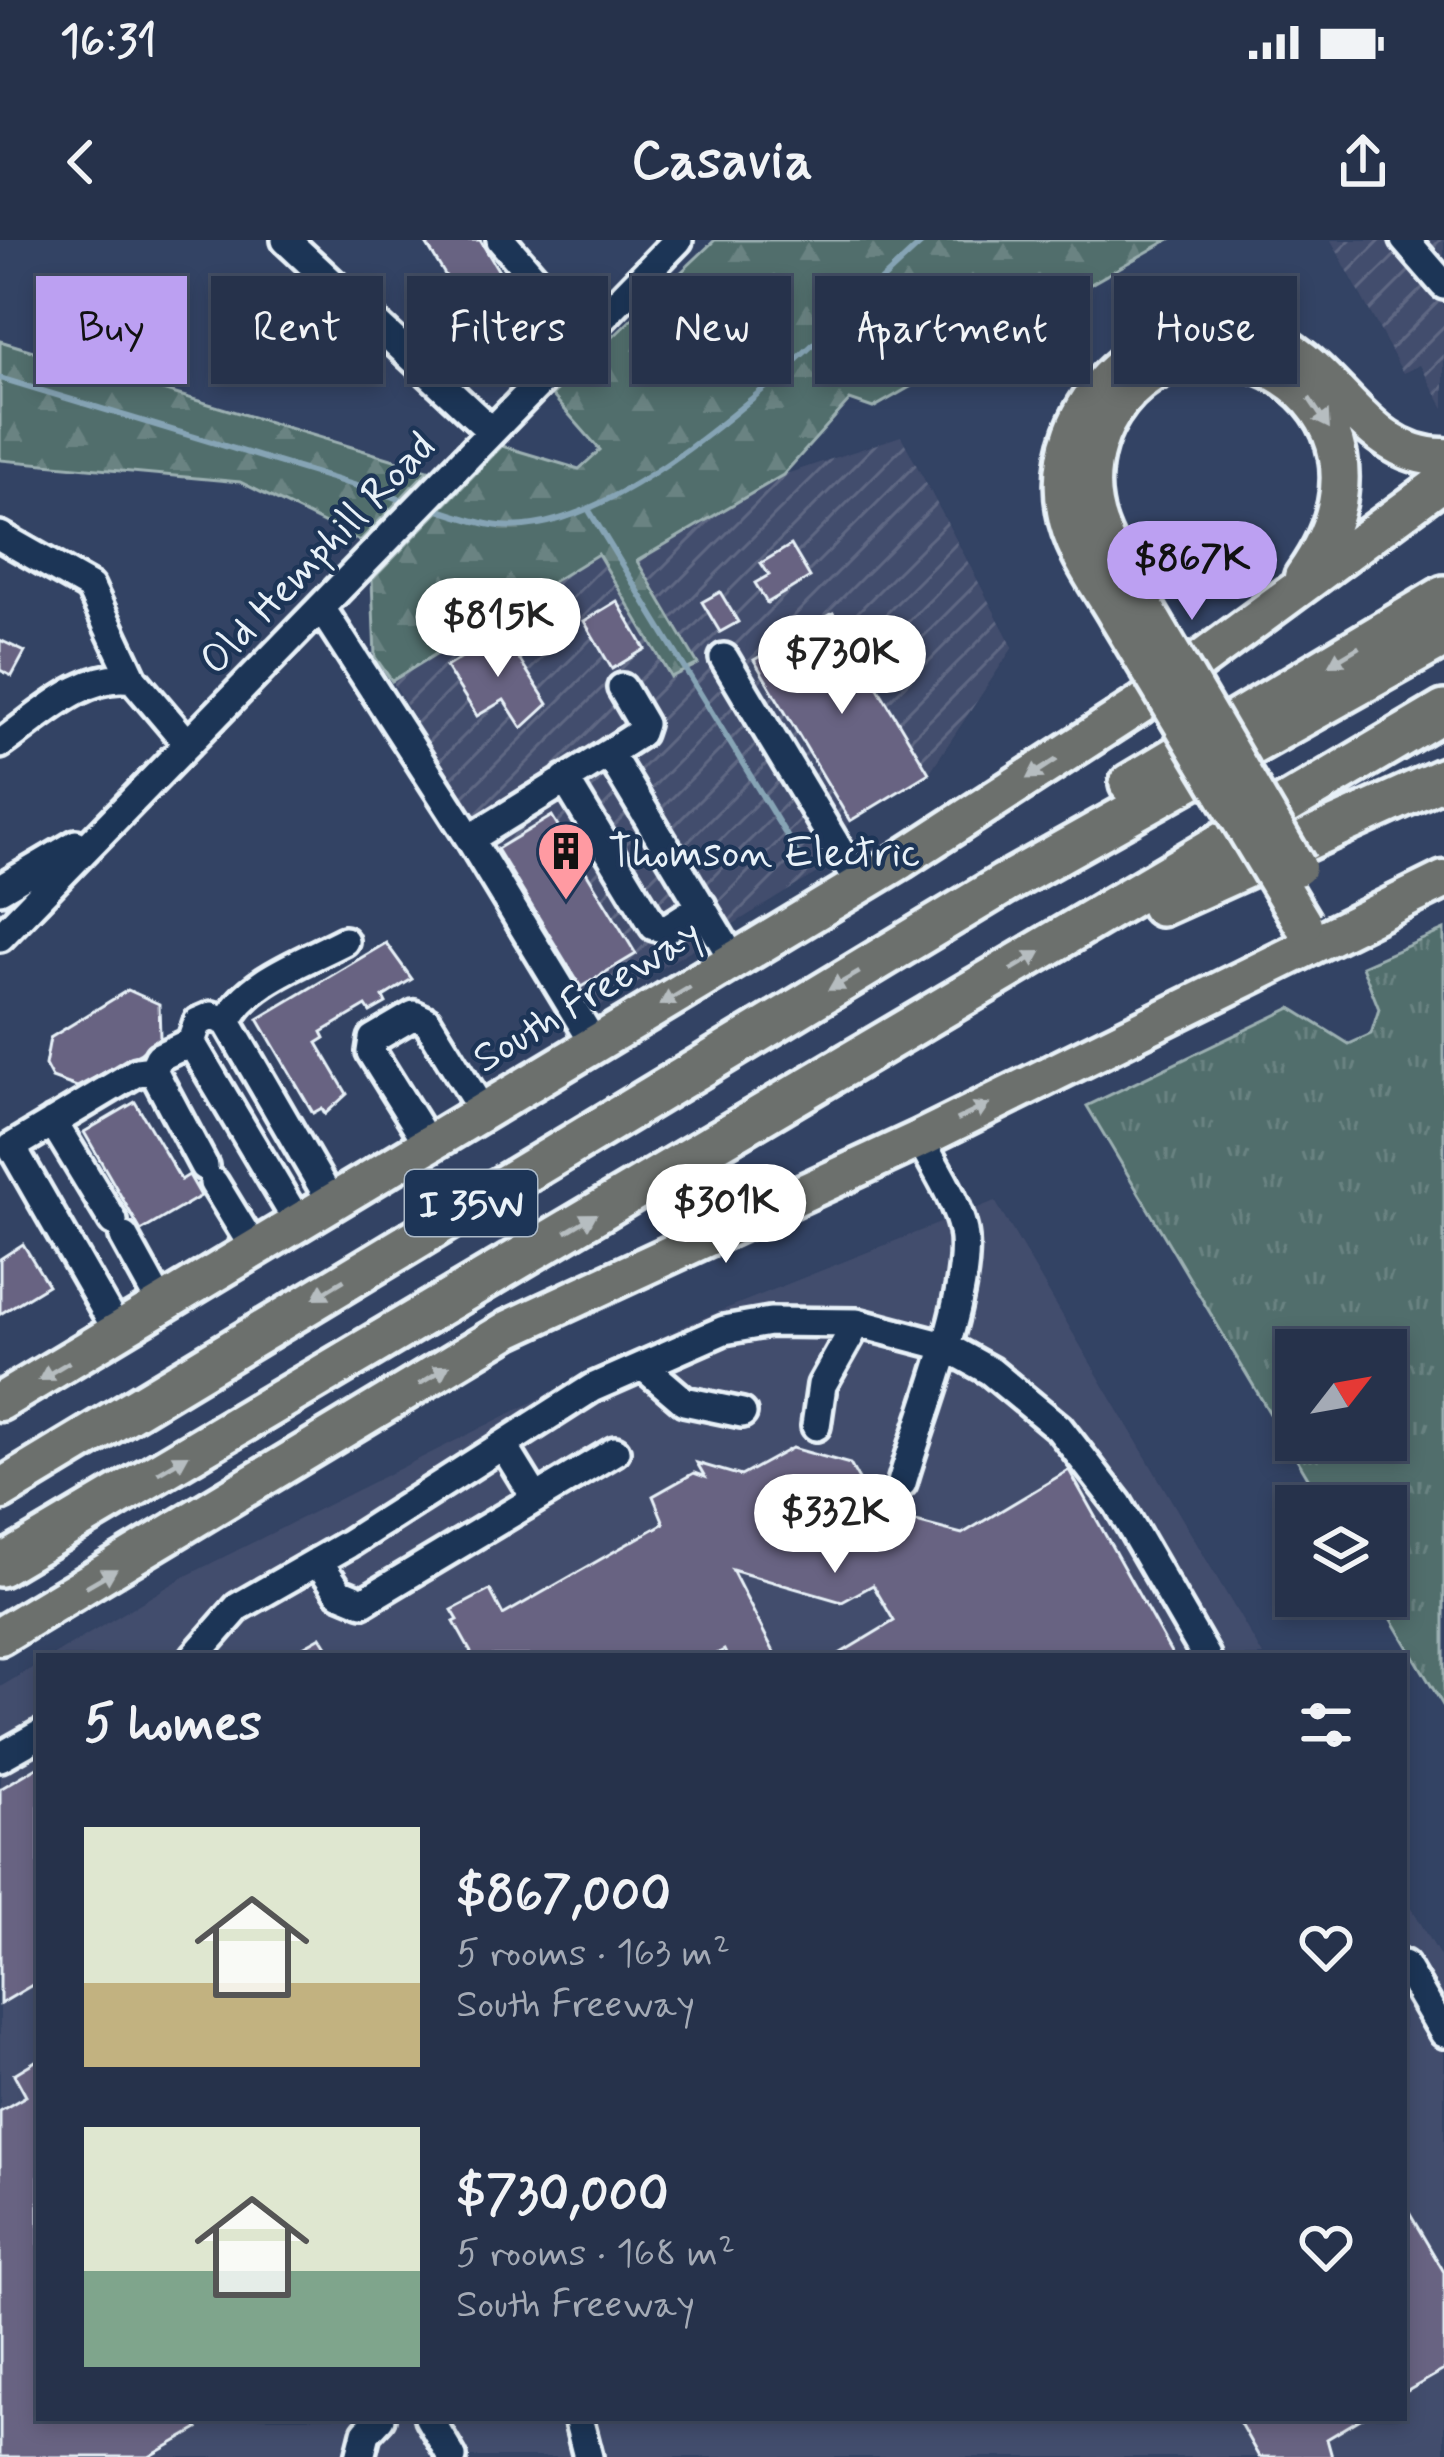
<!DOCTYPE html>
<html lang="en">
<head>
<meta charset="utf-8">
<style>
  body { margin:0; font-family:Mynerve,sans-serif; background:#323e55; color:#f1f3f6; height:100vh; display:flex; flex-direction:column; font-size:45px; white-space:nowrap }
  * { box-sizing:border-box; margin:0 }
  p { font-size:39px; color:#a4aab5 }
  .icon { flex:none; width:66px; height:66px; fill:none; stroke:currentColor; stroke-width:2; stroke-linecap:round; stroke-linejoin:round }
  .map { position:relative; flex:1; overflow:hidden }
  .details { position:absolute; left:36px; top:1413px; width:1371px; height:768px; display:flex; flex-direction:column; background:#26324b; border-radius:0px; box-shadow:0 6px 18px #0003,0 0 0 3px #424d63 }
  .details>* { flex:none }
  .banner { position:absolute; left:36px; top:36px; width:1374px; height:108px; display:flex; gap:24px }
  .needle { width:78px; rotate:59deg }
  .buttons { position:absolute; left:1275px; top:1089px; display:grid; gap:24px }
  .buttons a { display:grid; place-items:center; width:132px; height:132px; border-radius:0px; background:#26324b; box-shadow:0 6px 18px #0003,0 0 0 3px #424d63; font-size:60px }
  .price { position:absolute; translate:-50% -102px; padding:0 27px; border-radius:42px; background:#fff; color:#222; font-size:39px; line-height:78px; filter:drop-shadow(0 3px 6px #0008) }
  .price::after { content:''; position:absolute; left:50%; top:72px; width:36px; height:27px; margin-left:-18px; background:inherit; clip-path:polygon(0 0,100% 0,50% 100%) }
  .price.active { background:#bca0f2; color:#111 }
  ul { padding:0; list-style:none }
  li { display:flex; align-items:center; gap:36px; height:300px; padding:0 48px }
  li span { display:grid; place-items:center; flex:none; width:336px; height:240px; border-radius:0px; color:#555 }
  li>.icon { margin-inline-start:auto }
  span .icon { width:144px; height:144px; fill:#fffc; stroke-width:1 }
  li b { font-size:51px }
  h2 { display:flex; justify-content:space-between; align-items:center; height:144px; padding:0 48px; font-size:51px }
  .chip { padding:0 42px; border-radius:0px; background:#26324b; box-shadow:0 6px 18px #0003,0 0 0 3px #424d63; font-size:42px; line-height:108px }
  .chip.active { background:#bca0f2; color:#111 }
  .status { display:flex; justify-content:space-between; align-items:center; height:84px; padding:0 60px; background:#26324b; direction:ltr }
  .status svg { height:33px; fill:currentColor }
  header { display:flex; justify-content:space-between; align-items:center; height:156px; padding:0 48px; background:#26324b; font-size:54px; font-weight:800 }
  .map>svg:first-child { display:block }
</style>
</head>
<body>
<div class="status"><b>16:31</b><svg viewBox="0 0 49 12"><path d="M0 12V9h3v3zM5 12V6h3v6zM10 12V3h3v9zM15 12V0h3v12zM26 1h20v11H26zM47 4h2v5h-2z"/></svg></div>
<header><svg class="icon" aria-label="back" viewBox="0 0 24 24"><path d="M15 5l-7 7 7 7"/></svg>Casavia<svg class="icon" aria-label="share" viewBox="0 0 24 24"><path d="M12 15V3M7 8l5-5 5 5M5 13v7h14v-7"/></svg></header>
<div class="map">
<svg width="1444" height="2217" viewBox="0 0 1444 2217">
  <defs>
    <pattern id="industrial-furrows" width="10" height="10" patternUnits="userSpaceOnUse" patternTransform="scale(3)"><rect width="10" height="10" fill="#434d6d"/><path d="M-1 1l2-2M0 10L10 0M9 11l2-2" fill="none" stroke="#5e6783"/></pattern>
    <pattern id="grass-tufts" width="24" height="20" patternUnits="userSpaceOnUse" patternTransform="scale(3)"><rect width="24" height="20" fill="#516e6c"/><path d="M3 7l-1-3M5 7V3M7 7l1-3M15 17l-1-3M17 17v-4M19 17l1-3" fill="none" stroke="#6a8382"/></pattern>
    <pattern id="forest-firs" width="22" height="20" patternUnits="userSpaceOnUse" patternTransform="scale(3)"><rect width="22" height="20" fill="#516e6c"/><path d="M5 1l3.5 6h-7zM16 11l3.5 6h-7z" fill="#6a8382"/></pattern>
  </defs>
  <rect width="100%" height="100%" fill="#334364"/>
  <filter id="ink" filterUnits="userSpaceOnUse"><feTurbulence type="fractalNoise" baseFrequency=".00833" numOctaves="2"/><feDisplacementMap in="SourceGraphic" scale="24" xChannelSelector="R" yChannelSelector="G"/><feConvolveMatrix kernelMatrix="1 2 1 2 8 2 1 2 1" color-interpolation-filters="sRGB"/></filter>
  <g filter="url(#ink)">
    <path fill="#434d6d" d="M995,961L1263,1416H52L184,1337L688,1084Z
      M39,1424V2178H1404V1655L1444,1723V2217H0V1447Z"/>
    <path fill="url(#industrial-furrows)" d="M1331,0H1444V168L1420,125L1403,133Z
      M901,196L1013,407L929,533L850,581L820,631L590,772L392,441L598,313L671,436L697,423L636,321L783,235Z"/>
    <path fill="url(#grass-tufts)" stroke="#9cb0b2" stroke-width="3" fill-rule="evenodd" d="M1444,690V1467L1378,1356H1386V1266H1325L1087,866L1291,768L1349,804L1371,794L1379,769L1362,726ZM1296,1110H1386V1200H1296Z"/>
    <path fill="url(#forest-firs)" stroke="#9cb0b2" stroke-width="3" d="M715,0H1168L873,168L850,160L783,235L637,321L698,424L671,437L598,314L392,441L375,417L372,340L502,206L579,229L600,210L552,155Z
      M0,101L428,230L360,301L240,242L0,220Z"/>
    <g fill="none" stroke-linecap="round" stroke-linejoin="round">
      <path stroke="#86a4b5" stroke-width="6" d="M0,138L410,262
        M428,267C451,273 476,284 500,286C631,300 830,85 925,0
        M590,272L799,616"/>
    </g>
    <path fill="#676482" stroke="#e8f1f8" stroke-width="3" d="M424,0H480L509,48L468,73Z
      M791,305L810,337L767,363L755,343L769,335L761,323Z
      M720,352L738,382L720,392L702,362Z
      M617,361L645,409L612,429L584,381Z
      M833,373L929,533L850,581L754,420Z
      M502,392L548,464L522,488L504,460L477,476L446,427Z
      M0,400L25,412L12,436L0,430Z
      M552,576L636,714L581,747L497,609Z
      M386,703L412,739L383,757L386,763L370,772L366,766L322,792L325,798L317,803L347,854L325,874L322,868L313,873L258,779Z
      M128,750L159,764L160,797L141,813L77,847L52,838L45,825L50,798Z
      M135,862L181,940L189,935L201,956L141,991L84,892Z
      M23,1004L48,1045L0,1074V1019Z
      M792,1208L850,1224L877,1272L962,1294L1069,1230L1173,1416H836L894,1381L873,1345L842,1362L732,1330L776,1416H727L724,1410L713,1416H473L454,1382L458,1380L452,1370L490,1350L503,1375L664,1283L653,1256L694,1233L705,1237L697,1223L741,1236Z
      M321,1397L333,1416H287Z
      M39,1526V1741L0,1764V1549Z
      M39,1819V2178H191L198,2189L149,2217H0V1871L26,1856L14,1834Z
      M1404,1964L1444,2032V2130L1404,2153Z
      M1237,2178H1362L1327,2199L1332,2217H1259Z"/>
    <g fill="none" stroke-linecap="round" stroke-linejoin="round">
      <defs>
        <path id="minor" d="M286,0L491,191
          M501,0L584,96
          M1405,0L1444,45
          M0,296L90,347L133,439L188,504
          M321,368L470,599
          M724,418L860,645
          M0,504C38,478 85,430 133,439
          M609,513L640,493L643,484L622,448
          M565,539L654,686L666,689L702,666
          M0,649L76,604
          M0,697L678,0
          M227,782C246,741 306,721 344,701
          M191,802L198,782L212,776L227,782L332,963
          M595,805L470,599L609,513L734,721
          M53,882L113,981
          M429,905L371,812L373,799L414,775L427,781L483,872
          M204,926L153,830L159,817L191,802L299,984
          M214,943L255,1010
          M124,997L162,1066
          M118,1092L12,907L137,832L153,830
          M643,1126L684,1161L742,1173
          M816,1186L822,1145L857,1083
          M503,1205L535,1257
          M902,1243C919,1182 974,1049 963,991C956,958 935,928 920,899
          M318,1321L339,1352L363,1362L615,1211
          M195,1416L238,1367L348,1304L592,1148L724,1090L770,1082L857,1083L945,1106L990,1131L1059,1188L1118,1264L1206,1416
          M0,1517L39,1495
          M1404,1725L1444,1793
          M429,2178L452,2217
          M578,2178L588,2217
          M360,2217L366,2193L380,2178"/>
        <path id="major" d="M1142,363C1124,333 1099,301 1093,265C1088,239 1093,209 1105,185C1185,32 1432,157 1303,337
          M1118,377C1099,344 1072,309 1066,271C1047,162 1152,66 1259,96C1334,117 1361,218 1444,217
          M0,1162L901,620L1140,465L1444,241
          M0,1396L509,1089L920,899L1444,640"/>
        <path id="highway" d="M1130,544L1444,356
          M1161,666L1444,538
          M0,1250L1004,644L1444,397
          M0,1326L1444,471"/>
      </defs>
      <use href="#minor" stroke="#e8f1f8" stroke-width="36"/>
      <use href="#major" stroke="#e8f1f8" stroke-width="45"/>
      <use href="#highway" stroke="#e8f1f8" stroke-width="48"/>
      <use href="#minor" stroke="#1d3557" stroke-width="27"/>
      <use href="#major" stroke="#6c706d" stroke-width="36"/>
      <use href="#highway" stroke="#6c706d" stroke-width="39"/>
      <defs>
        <path id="major-bridge" d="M1142,363L1297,627
          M1118,377L1303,684"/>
      </defs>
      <use href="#major-bridge" stroke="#e8f1f8" stroke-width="45" stroke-linecap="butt"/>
      <use href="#major-bridge" stroke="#6c706d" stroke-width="36"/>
    </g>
    <defs><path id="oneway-solid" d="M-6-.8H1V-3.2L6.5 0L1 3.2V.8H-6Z" transform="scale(3)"/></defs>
    <g fill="#b6bdc0">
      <use href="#oneway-solid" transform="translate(1319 173) rotate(56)"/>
      <use href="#oneway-solid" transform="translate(1344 416) rotate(149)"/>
      <use href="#oneway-solid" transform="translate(1042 529) rotate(147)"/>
      <use href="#oneway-solid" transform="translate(1026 721) rotate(-31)"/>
      <use href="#oneway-solid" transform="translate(844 741) rotate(150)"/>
      <use href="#oneway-solid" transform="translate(675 756) rotate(149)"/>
      <use href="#oneway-solid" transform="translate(973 872) rotate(-26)"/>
      <use href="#oneway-solid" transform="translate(581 983) rotate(-31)"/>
      <use href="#oneway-solid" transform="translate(329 1049) rotate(149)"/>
      <use href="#oneway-solid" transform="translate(54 1131) rotate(149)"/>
      <use href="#oneway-solid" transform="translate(434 1135) rotate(-32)"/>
      <use href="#oneway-solid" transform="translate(173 1224) rotate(-31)"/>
      <use href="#oneway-solid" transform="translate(101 1338) rotate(-30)"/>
    </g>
  </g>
  <defs>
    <symbol id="building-pin" viewBox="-11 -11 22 30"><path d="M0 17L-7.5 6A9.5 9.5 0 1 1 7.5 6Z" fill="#ff9aa2" stroke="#1d3557"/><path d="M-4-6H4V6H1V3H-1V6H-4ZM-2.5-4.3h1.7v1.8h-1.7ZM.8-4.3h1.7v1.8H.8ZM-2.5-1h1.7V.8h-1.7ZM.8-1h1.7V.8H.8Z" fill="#111"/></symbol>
  </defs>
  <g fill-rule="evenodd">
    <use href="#building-pin" x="533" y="578" width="66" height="90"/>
  </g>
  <g text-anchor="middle" stroke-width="9" stroke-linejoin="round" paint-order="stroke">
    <rect fill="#1d3557" stroke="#abb9c8" stroke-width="3" x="405" y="930" width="132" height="66" rx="9"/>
    <g font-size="39" font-weight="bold" fill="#e8f1f8">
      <text x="471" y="977">I 35W</text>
    </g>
    <g font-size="42" fill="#e8f1f8" stroke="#1d3557">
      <text transform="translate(316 312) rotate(-46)" y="15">Old Hemphill Road</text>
      <text transform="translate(586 754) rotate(-31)" y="15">South Freeway</text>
    </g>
    <g font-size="42" fill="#e8f1f8" stroke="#1d3557" text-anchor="start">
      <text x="608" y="626">Thomson Electric</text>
    </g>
  </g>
</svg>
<div class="buttons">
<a><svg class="needle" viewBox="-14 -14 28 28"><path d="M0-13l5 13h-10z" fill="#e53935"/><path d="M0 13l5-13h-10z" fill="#a4aab5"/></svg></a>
<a><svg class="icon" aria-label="layers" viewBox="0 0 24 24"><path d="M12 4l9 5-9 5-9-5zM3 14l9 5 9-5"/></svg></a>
</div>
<b class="price active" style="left:1192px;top:383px">$867K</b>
<b class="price" style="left:498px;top:440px">$815K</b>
<b class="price" style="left:842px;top:477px">$730K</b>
<b class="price" style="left:726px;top:1026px">$301K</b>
<b class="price" style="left:835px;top:1336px">$332K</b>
<div class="banner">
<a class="chip active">Buy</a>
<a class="chip">Rent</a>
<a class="chip">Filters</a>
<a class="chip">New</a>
<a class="chip">Apartment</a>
<a class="chip">House</a>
</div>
<section class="details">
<h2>5 homes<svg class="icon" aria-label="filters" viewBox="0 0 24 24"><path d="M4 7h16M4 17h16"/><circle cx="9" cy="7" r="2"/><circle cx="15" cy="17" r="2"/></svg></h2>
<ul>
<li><span style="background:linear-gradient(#dfe7d0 65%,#c2b280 0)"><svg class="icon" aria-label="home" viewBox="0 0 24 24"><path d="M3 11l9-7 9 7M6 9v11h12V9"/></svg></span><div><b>$867,000</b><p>5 rooms · 163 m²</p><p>South Freeway</p></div><svg class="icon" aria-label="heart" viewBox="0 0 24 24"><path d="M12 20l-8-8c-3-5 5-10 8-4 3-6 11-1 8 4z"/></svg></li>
<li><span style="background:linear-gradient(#dfe7d0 60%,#7fa58c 0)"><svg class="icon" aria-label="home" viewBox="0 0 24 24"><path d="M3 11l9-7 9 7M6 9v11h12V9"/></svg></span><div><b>$730,000</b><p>5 rooms · 168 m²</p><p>South Freeway</p></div><svg class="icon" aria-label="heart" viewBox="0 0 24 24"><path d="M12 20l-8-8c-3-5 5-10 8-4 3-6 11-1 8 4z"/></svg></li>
</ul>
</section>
</div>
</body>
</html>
